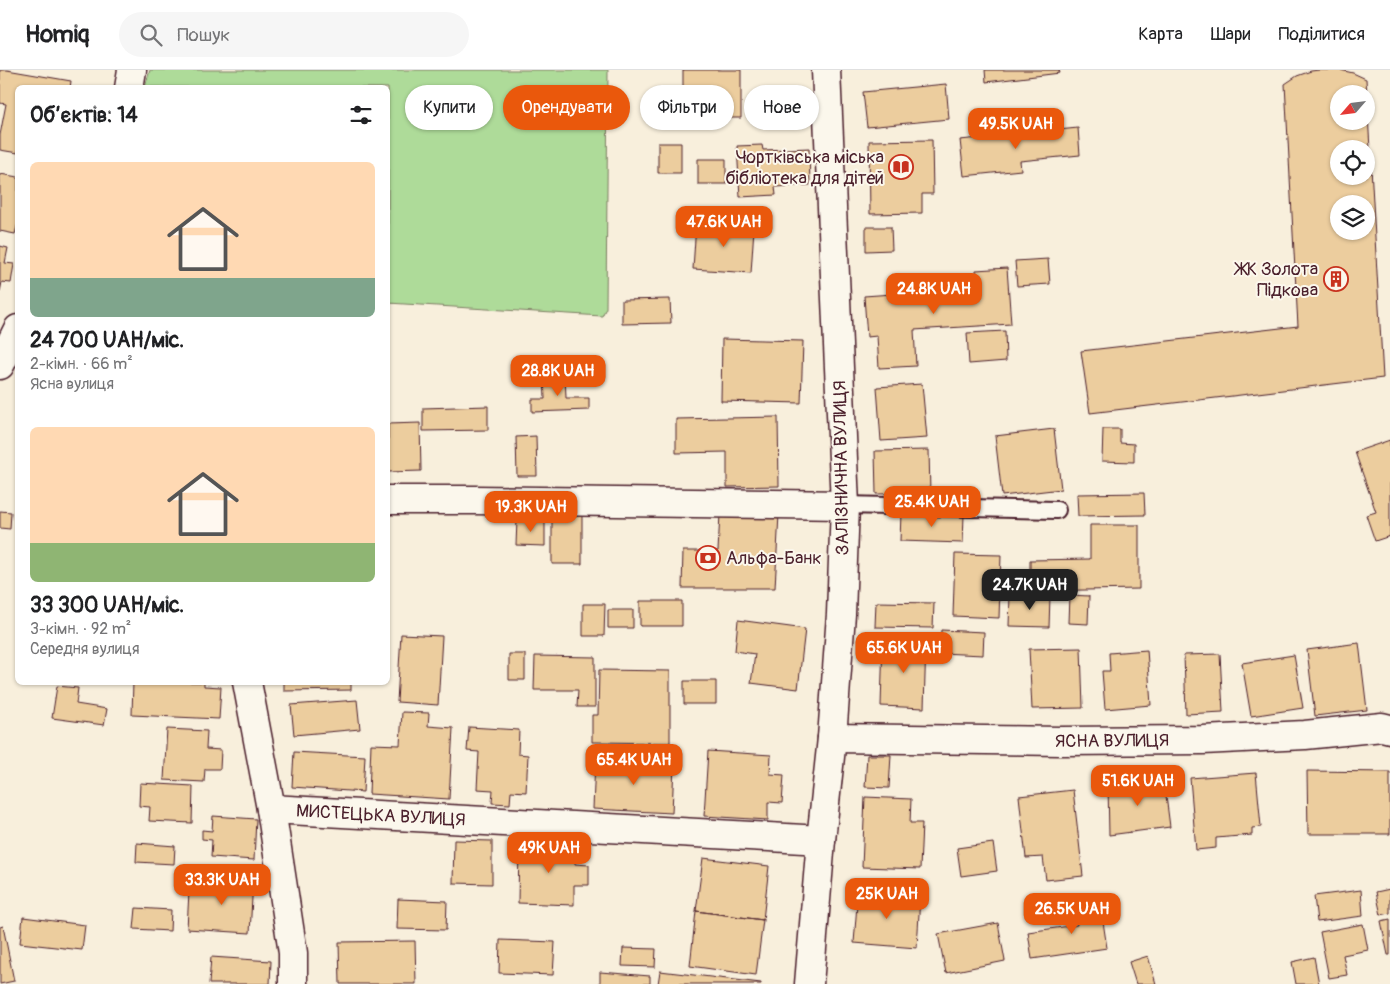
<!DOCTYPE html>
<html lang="uk">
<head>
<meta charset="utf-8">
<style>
  body { margin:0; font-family:Pangolin,sans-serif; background:#f6f6f6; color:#202124; height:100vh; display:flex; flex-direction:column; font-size:19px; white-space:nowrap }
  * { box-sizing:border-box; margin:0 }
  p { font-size:16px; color:#757577 }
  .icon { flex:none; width:28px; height:28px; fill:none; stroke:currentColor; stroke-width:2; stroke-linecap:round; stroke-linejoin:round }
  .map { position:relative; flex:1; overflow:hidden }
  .details { position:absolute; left:15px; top:15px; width:375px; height:600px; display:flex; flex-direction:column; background:#fff; border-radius:8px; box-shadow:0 1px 4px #0004 }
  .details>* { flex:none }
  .guide { position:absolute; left:405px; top:15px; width:475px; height:45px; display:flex; gap:10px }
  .needle { width:32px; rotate:242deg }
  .fabs { position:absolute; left:1330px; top:15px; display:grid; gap:10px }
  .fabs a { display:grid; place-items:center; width:45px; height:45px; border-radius:50%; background:#fff; box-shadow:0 1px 4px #0004; font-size:25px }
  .price { position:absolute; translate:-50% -42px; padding:0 11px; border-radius:10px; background:#ea580c; color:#fff; font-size:16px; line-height:32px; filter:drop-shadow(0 1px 2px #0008) }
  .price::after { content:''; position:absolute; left:50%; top:30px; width:15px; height:11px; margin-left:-8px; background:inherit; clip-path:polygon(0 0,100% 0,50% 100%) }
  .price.active { background:#222; color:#fff }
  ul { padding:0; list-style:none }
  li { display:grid; align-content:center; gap:10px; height:265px; padding:0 15px }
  li span { display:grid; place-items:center; height:155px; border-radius:8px; color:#555 }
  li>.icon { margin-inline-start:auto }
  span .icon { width:90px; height:90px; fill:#fffc; stroke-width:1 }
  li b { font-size:21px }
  h2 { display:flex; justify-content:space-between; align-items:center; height:60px; padding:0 15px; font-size:21px }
  .chip { padding:0 18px; border-radius:22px; background:#fff; box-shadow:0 1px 4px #0004; font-size:18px; line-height:45px }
  .chip.active { background:#ea580c; color:#fff }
  header { display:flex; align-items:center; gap:30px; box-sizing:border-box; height:70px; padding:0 25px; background:#fff; border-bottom:1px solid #e0e0e0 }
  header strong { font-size:24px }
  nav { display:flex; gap:28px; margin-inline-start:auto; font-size:18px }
  .search { width:350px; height:45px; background:#f6f6f6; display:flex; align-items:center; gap:12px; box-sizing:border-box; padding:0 18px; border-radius:28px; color:#757577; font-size:19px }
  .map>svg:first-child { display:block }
</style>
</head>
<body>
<header>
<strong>Homiq</strong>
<div class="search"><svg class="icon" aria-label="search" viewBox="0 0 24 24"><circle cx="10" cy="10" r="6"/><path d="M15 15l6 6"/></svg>Пошук</div>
<nav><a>Карта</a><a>Шари</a><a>Поділитися</a></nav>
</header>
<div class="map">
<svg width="1390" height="914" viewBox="0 0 1390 914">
  <rect width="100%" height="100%" fill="#f8efdc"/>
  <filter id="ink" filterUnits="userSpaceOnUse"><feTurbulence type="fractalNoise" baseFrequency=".02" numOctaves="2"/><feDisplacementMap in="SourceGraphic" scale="10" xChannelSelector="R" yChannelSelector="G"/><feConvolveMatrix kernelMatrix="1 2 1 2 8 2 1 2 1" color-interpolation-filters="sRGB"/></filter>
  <g filter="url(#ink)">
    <path fill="#aedb99" stroke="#7c7d62" d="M150,0H608L606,238L602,246L388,233V18L145,17Z"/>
    <path fill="#eccd9e" stroke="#4a1f2b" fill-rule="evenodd" d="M0,0H7L71,11L70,18H18V83L0,80V65L6,34L0,33Z
      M683,0H741V48H683Z
      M985,0H1059L1060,3L986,12Z
      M1319,0H1340L1353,3L1366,9L1383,308L1090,343L1081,281L1298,256L1285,14L1297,6L1311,1ZM1339,24H1366V51H1339ZM1339,79H1366V106H1339ZM1339,134H1366V161H1339Z
      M946,14L949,49L867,57L863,22Z
      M1078,58L1080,85L1020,91L1021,100L964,106L960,70Z
      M932,70L933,124H922V143L870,144L869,71Z
      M658,73H681V103H658Z
      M762,75L763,80L809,78L810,115L775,117L776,125L740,127L737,76Z
      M698,89H726V114H698Z
      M0,104L18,107V153L15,164L0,161Z
      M696,154L754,158L751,203L693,199Z
      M866,157H891L892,180L866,181Z
      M0,176L8,178L5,193L14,194L11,213L2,212L0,222Z
      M1048,189L1050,214L1017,216L1015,191Z
      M1007,198L1011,254L914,260L916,296L879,298L877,266L867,267L864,226L977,218L976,200Z
      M670,229L671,253L622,254V230Z
      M1005,261L1006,291L969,294L967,263Z
      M722,269L803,271L801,333L721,331Z
      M544,304H565L566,328H589V340L532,342V329H545Z
      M922,314L927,368L881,371L877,317Z
      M488,336V360L423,361V338Z
      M778,347L779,416L727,417V382L676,383V349Z
      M420,353L421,401L388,402V354Z
      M1054,359L1061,419L1002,426L995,366Z
      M1103,359H1120V373L1134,374V392L1102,391Z
      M536,366L537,406H517L516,367Z
      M1390,370V466L1375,471L1366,445L1376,442L1355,382Z
      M929,380L930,423L876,424L875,381Z
      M1144,423L1145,445L1078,446L1077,424Z
      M0,441L11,442L10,459L0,458Z
      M901,443L964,445L963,473L900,471Z
      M552,444L582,445V494H552Z
      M720,444H779L775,518H682L683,481H718Z
      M517,450H545V476L516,475Z
      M1090,455H1139V519L1030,521V490L1090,489Z
      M955,484L1001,485L999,548L953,546Z
      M1010,525L1050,526L1049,557L1009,556Z
      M1069,525L1089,526L1088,554L1068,553Z
      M640,531H682V556H640Z
      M876,532L934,533L933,558L875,557Z
      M583,534H605L604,566H583Z
      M608,540H633V558H608Z
      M738,550L805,559L798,619L751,613L755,584L735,581Z
      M941,560L984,562L983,585L940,583Z
      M401,564L442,566L438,635L397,632Z
      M883,570L926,572L924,638L881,636Z
      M1359,573L1367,640L1315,646L1307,580Z
      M1081,578L1083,638L1032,639L1029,579Z
      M1147,580L1151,635L1105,639L1102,601H1110L1109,583Z
      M509,584H525V610H509Z
      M1220,584L1223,642L1186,644L1184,585Z
      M1294,585L1303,638L1251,646L1242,593Z
      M535,586L595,587V637H577L578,620H534Z
      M599,600L670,601V673L592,672V645H598Z
      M684,611H716V634H684Z
      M133,612H204V616L221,617L219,649L132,645Z
      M284,612H351V620L284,621Z
      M57,616L78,618L76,634L107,639L104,655L52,648Z
      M357,630L360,659L294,665L291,635Z
      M402,642L429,643L428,656L453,658L449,729L369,724L371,674L400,675Z
      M469,657L519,660L518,684L528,685L526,722L511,721L510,734L492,733L493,720L477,719L479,682L467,681Z
      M167,659L207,661L206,679L221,680L220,699H205L204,712L164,710Z
      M708,681L771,685L770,704L784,705L782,733L768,732V750L704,746Z
      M294,682L365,686L363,722L292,717Z
      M867,685H891L889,718L865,717Z
      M595,690L674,694L672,743L593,739Z
      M1307,701L1390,702V764H1308Z
      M1256,703L1261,757L1252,758V765L1216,768V778L1196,780L1190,708Z
      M1164,710L1170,757L1109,765L1108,715Z
      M140,713L193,716L192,753L149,751L150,737L139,736Z
      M1073,720L1083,806L1046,810L1043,787L1026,788L1019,726Z
      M865,727L911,729L910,753H922L920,799L862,797Z
      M213,746L256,749L254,790L211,787L212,770L202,769V760L212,761Z
      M454,770L492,771V814L453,813Z
      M137,773L175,776L174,794L136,792Z
      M993,773L997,801L961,806L957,778Z
      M519,774L575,775V794L589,795V815H574V835L518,833Z
      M703,788L769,796L763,850L696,841Z
      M204,807L253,810L250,863L187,859L189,821L204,822Z
      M1390,819V843L1381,845L1376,822Z
      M1361,820L1363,846L1317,852L1314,826Z
      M858,821L920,826L917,878L854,873Z
      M398,829L447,831L446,860L397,859Z
      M1100,832L1107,878L1032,889L1028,862L1077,855L1074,835Z
      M136,838L171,840L170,861L134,859Z
      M696,841L763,850L756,905L690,896Z
      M23,847L85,855L82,880L20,873Z
      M1390,849V885H1388L1381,851Z
      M998,853L1005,891L946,903L938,864Z
      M1363,854L1368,880L1343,885L1347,905L1329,908L1320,862Z
      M3,856L14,911L0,914V857Z
      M500,870L555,872L553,905L499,903Z
      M415,871L416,914H340L339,872Z
      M623,878L656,879L655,897L622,896Z
      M1148,886L1156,914H1136L1129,892Z
      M211,887L271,891L270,914H209Z
      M1314,887L1319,914H1296L1292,892Z
      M660,901L761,913V914H658Z
      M600,902L650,906V914H600Z"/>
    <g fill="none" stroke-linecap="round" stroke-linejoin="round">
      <defs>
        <path id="lane" d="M845,435L1057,440"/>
        <g id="street">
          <path d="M129,18L132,0"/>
          <path d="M0,295L18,259"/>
          <path d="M388,430H474L845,435"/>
          <path d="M247,612L271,739L293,883V914"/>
          <path id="s1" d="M832,668L1061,671L1203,670L1305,665L1382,657L1390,659"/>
          <path id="s2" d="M271,739L821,770"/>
        </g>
        <path id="secondary" d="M809,914L821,770L832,668L841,544L845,435L826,0"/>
      </defs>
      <use href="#lane" stroke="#4a1f2b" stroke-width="20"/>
      <use href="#street" stroke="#4a1f2b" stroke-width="31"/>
      <use href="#secondary" stroke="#4a1f2b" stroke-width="31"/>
      <use href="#lane" stroke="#fbf7ec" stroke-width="16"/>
      <use href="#street" stroke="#fbf7ec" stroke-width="28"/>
      <use href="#secondary" stroke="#fbf7ec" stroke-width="28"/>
    </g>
  </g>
  <defs>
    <symbol id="library-ring" viewBox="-11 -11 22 22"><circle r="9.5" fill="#fbf7ec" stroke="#c8321e" stroke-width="1.5"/><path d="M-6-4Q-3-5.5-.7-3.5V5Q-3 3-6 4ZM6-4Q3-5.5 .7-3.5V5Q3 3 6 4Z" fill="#c8321e"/></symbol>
    <symbol id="building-ring" viewBox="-11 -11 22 22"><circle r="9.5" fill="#fbf7ec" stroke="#c8321e" stroke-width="1.5"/><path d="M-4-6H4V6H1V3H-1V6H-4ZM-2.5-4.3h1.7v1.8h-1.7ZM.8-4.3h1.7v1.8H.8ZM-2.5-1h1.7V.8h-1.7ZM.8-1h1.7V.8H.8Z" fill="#c8321e"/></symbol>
    <symbol id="bank-ring" viewBox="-11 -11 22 22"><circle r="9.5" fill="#fbf7ec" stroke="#c8321e" stroke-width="1.5"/><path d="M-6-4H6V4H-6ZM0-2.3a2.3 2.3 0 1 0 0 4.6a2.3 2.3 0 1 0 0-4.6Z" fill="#c8321e"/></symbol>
  </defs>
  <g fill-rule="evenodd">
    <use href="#library-ring" x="887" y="83" width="28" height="28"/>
    <use href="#building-ring" x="1322" y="195" width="28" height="28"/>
    <use href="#bank-ring" x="694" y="474" width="28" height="28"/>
  </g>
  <g text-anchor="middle" stroke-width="4" stroke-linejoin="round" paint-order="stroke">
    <g font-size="18" fill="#4a1f2b" stroke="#fbf7ec" text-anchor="end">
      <text x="884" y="93">Чортківська міська<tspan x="884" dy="21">бібліотека для дітей</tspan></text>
      <text x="1318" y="205">ЖК Золота<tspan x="1318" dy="21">Підкова</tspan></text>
      <text x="726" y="494" text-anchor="start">Альфа-Банк</text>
    </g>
    <g font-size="18" fill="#4a1f2b" stroke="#fbf7ec">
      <text transform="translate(841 398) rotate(-91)" y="6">ЗАЛІЗНИЧНА ВУЛИЦЯ</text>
      <text dy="6" stroke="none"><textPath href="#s1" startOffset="280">ЯСНА ВУЛИЦЯ</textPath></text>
      <text dy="6" stroke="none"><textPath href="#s2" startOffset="110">МИСТЕЦЬКА ВУЛИЦЯ</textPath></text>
    </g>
  </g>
</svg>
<div class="fabs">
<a><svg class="needle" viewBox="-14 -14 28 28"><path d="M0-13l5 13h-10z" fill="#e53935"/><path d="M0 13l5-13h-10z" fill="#757577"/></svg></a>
<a><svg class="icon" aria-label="locate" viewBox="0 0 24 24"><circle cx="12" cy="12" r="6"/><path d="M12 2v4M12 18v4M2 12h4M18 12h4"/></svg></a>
<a><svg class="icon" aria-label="layers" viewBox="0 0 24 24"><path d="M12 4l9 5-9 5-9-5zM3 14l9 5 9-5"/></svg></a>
</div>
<b class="price" style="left:1016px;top:80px">49.5K UAH</b>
<b class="price" style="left:724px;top:178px">47.6K UAH</b>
<b class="price" style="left:934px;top:245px">24.8K UAH</b>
<b class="price" style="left:558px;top:327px">28.8K UAH</b>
<b class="price" style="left:932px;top:458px">25.4K UAH</b>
<b class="price" style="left:531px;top:463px">19.3K UAH</b>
<b class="price active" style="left:1030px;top:541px">24.7K UAH</b>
<b class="price" style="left:904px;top:604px">65.6K UAH</b>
<b class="price" style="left:634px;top:716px">65.4K UAH</b>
<b class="price" style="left:1138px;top:737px">51.6K UAH</b>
<b class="price" style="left:549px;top:804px">49K UAH</b>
<b class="price" style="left:222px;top:836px">33.3K UAH</b>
<b class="price" style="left:887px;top:850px">25K UAH</b>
<b class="price" style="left:1072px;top:865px">26.5K UAH</b>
<div class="guide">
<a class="chip">Купити</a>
<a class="chip active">Орендувати</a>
<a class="chip">Фільтри</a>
<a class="chip">Нове</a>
</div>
<section class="details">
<h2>Об’єктів: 14<svg class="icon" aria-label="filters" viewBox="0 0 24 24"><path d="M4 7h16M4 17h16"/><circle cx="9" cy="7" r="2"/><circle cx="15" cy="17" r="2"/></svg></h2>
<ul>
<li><span style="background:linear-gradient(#ffd9b3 75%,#7fa58c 0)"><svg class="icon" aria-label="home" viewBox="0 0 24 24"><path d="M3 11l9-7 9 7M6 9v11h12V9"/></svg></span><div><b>24 700 UAH/міс.</b><p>2-кімн. · 66 m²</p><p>Ясна вулиця</p></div></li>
<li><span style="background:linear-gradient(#ffd9b3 75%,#8fb573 0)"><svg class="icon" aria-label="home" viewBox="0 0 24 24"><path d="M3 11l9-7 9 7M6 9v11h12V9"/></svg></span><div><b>33 300 UAH/міс.</b><p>3-кімн. · 92 m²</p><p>Середня вулиця</p></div></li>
</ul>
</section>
</div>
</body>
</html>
